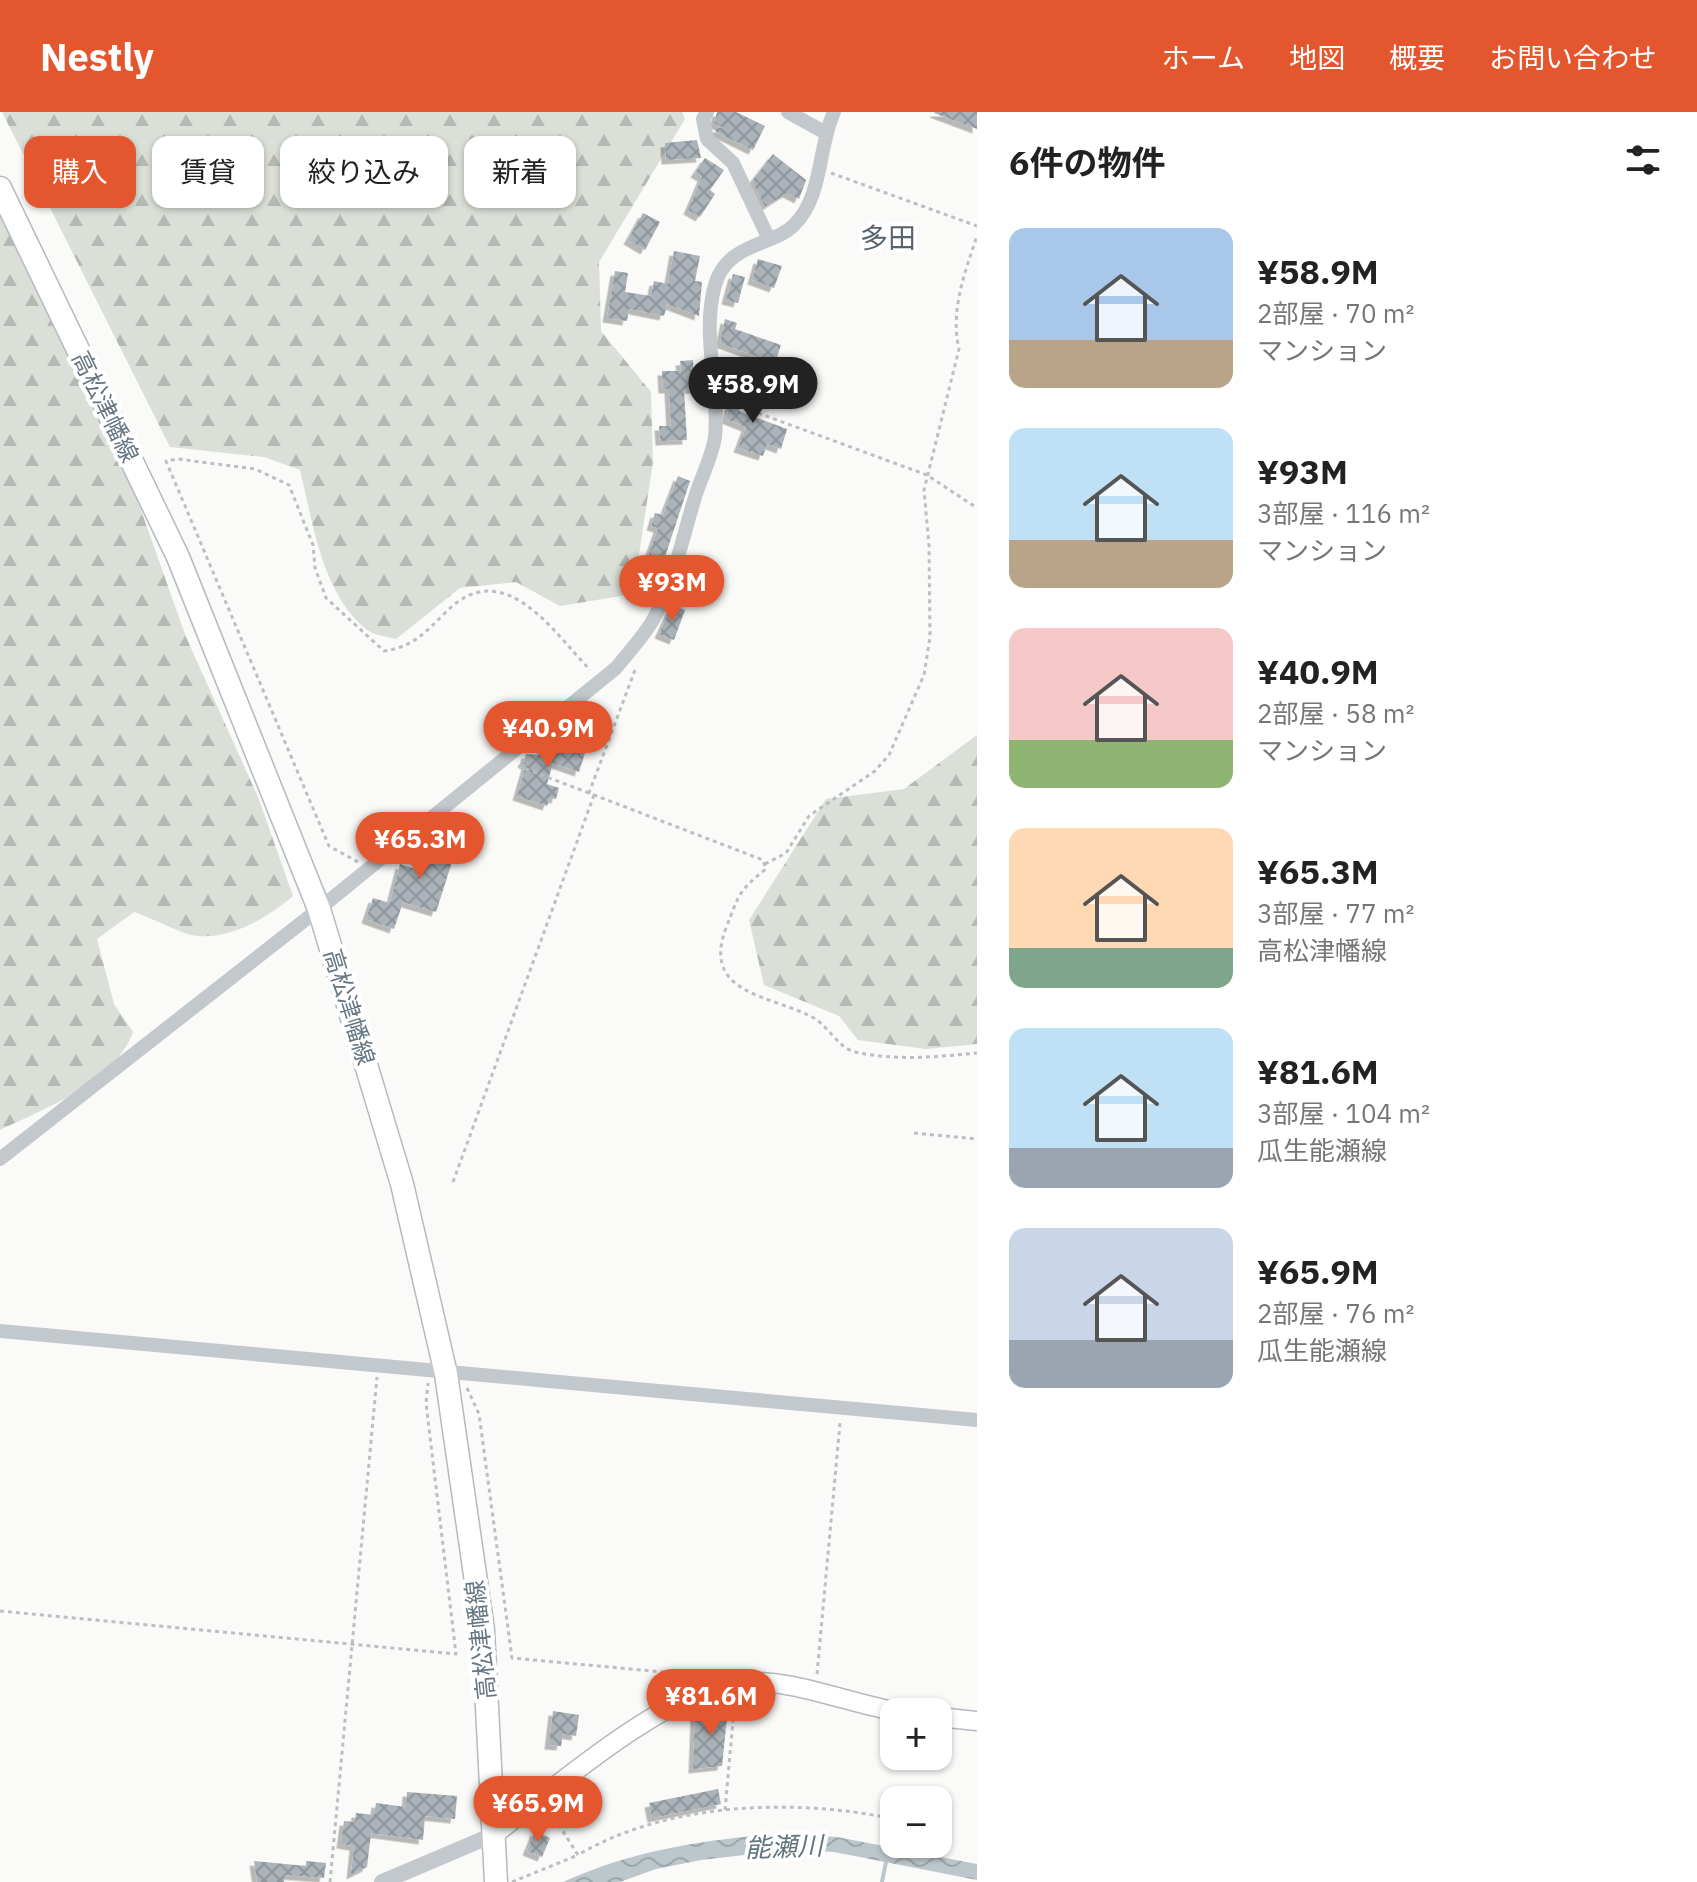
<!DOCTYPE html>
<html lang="ja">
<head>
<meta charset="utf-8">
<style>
  body { margin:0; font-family:"IBM Plex Sans","Noto Sans JP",sans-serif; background:#f2f2f2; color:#222; height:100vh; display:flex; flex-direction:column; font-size:30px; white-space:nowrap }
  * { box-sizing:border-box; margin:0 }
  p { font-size:26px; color:#767676 }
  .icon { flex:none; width:44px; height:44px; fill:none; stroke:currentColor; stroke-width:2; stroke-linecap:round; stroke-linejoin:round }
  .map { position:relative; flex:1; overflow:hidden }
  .drawer { display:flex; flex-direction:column; background:#fff; width:720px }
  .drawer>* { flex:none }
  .top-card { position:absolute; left:24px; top:24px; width:760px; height:72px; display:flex; gap:16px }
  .fabs { position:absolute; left:880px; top:1586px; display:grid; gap:16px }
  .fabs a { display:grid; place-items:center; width:72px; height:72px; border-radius:16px; background:#fff; box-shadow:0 2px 6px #0004; font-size:40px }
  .price { position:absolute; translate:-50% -68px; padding:0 18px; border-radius:28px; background:#e4572e; color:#fff; font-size:26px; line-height:52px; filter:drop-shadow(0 2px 4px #0008) }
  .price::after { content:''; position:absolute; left:50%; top:48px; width:24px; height:18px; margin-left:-12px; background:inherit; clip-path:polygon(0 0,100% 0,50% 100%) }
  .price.selected { background:#222; color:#fff }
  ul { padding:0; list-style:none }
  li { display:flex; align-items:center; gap:24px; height:200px; padding:0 32px }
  li span { display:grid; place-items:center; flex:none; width:224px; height:160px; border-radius:16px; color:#555 }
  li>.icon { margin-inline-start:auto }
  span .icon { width:96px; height:96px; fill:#fffc; stroke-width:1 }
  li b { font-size:34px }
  h2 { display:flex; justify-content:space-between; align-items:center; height:96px; padding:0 32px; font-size:34px }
  .pill { padding:0 28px; border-radius:16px; background:#fff; box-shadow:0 2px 6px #0004; font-size:28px; line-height:72px }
  .pill.selected { background:#e4572e; color:#fff }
  header { display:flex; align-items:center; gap:48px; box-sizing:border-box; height:112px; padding:0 40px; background:#e4572e; color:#fff }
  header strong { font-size:38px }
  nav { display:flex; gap:44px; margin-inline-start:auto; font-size:28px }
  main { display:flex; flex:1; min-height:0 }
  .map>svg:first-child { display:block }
</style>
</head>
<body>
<header>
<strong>Nestly</strong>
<nav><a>ホーム</a><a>地図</a><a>概要</a><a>お問い合わせ</a></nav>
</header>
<main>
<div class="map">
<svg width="977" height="1770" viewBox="0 0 977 1770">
  <defs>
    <pattern id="forest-firs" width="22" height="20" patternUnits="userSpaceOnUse" patternTransform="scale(2)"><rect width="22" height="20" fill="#dadfd7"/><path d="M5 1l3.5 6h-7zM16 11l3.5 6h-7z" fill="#b4b9b4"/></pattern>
    <pattern id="water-waves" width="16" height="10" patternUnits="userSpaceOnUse" patternTransform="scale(2)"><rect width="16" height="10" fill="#bbc7cb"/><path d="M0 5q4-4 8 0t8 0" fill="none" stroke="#9ca6aa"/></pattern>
    <pattern id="building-cross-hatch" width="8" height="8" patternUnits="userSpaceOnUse" patternTransform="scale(2)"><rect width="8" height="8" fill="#aab3b9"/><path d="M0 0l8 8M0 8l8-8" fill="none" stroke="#8e969c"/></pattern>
    <filter id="shadow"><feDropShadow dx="-4.5" dy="4.5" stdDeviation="0" flood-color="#0004"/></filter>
  </defs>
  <rect width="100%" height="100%" fill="#fafaf8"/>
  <path fill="url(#forest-firs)" d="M2,0H682L685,7L599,150L601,219L651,280L653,350L633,482L560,494L516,470L460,476L396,527C387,525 374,523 367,518C322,482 313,411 300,358L264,345L170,335Z
    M0,96L126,356L186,525L258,685L293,784C269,805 227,830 192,823C180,821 150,805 134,800L97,827L114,892L133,920C114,971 46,996 0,1018Z
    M977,623V932L926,937L858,928L839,904L764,873L749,808L826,687L904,677Z"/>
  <path fill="url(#water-waves)" d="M787,1721L837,1725L977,1752V1768L834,1740L788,1738L701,1748L656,1757L620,1770H563C635,1737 709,1727 787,1721Z"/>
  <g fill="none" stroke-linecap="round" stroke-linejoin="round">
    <path stroke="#bbc7cb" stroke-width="4" d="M882,1770L887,1745"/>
  </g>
  <path fill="url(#building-cross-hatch)" filter="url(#shadow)" d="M717,0H736L765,14L753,38L716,20L715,16H723L714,11Z
    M935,0H977V17L934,1Z
    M697,28L701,46L666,48L665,31Z
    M773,42L806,68L799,87L787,81L765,95L752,69Z
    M705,46L724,58L710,78L715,82L700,105L688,98L702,65L695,61Z
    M643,101L660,110L645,138L628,128Z
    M674,139L700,144L695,169L702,170L699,204L667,192L664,204L629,197L627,209L607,206L615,159L628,161L625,180L651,184L654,169L668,172Z
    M758,147L782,154L774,176L752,168Z
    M733,162L745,165L738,191L726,188Z
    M725,207L737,211L735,217L781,233L775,251L720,231Z
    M693,248L695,277L684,278L687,328L660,329L659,314H671L669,277H663L662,259H681L680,249Z
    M733,269L748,275L739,299L787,317L781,337L767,332L763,344L738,336L746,315L726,307L731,287L727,285Z
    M678,364L690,369L654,478L638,473L658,416L651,414L655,401L663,403Z
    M672,493L685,498L674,528L659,522Z
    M551,622L586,638L579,660L553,651L547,672L559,676L556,687L550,686L547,694L517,684L526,653L523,652L526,642L539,643Z
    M444,709L463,716L436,800L403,790L394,817L366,807L373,786L390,791L400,752L422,759Z
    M719,1587H729L722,1654L693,1657L695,1603L713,1605L715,1589Z
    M553,1599L579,1603L576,1624L563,1622L561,1634L549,1633Z
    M718,1677L721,1692L652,1706L649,1691Z
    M407,1680L457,1684L455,1707L425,1704L423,1728L371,1721L367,1755L351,1763L354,1734L341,1732L344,1709L355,1710L356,1701L374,1703L376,1691L406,1695Z
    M535,1719L550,1726L542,1745L527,1739Z
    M254,1749L306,1754V1749L326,1751L324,1766L285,1763L284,1770H257Z"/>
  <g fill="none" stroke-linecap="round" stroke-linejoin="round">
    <defs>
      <path id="secondary" d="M938,1605L977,1609
        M495,1722C551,1678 675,1572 743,1570C795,1567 849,1592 900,1600"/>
      <path id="primary" d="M0,76L178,445L319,797L402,1072L446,1262L483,1518L496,1770"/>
    </defs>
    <use href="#secondary" stroke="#b3babf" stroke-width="21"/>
    <use href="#primary" stroke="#b5babe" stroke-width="25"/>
    <path stroke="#bbbfc2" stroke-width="3" stroke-dasharray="4 4" stroke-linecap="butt" d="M831,61L977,114
      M728,290L927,363L977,396
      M635,558L589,681L763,748L766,757C738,779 739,783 726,816C701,882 770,883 812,905C828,913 838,936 855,940C895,949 936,945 977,941
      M518,654L589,681
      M358,750L329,734L166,349L178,347L255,357L289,373L313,433L315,456L326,486L384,539C413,535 426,520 446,500C503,442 553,519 590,558
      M765,752L786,741L809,704L875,659L889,643L924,563L930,525L929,434L924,378L959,237C950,198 965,160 977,124
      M914,1021L977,1027
      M453,1070L594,683
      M467,1276L479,1302L512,1546L695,1563L699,1567
      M0,1499L456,1542L426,1291L428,1271
      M817,1562L840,1311
      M725,1698L735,1586
      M550,1699L578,1743C667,1690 795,1686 894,1707
      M330,1770L377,1265
      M512,1770L578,1743"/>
    <path stroke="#c3c8cc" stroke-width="14" d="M707,0L703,7L707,27L733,51L768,125
      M788,0L826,21
      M0,1047L319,797L616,556C628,541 643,525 653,508C674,471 683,423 696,382C702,364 712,344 715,325C720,276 701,222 715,173C727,130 774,134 794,113C823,85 818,34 834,0
      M0,1219L977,1308"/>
    <path stroke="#c3c8cc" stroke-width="16" d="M382,1770L495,1722"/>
    <use href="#secondary" stroke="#fff" stroke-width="18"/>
    <use href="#primary" stroke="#fff" stroke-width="22"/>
  </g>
  <g text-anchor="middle" stroke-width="8" stroke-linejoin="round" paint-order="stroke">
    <g font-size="24" fill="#657683" stroke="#fff">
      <text transform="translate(105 295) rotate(64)" y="8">高松津幡線</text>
      <text transform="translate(349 895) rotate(73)" y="8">高松津幡線</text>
      <text transform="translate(481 1528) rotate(-96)" y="8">高松津幡線</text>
    </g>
    <g font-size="26" font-style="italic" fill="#60757c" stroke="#fff">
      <text transform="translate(784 1735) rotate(-2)" y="9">能瀬川</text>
    </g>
    <g font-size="28" fill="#57646e" stroke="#fff">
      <text x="888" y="136">多田</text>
    </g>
  </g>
</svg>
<div class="fabs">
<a>+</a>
<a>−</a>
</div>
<b class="price selected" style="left:753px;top:313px">¥58.9M</b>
<b class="price" style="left:672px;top:511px">¥93M</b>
<b class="price" style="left:548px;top:657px">¥40.9M</b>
<b class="price" style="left:420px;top:768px">¥65.3M</b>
<b class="price" style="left:711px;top:1625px">¥81.6M</b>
<b class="price" style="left:538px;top:1732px">¥65.9M</b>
<div class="top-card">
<a class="pill selected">購入</a>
<a class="pill">賃貸</a>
<a class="pill">絞り込み</a>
<a class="pill">新着</a>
</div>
</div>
<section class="drawer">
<h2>6件の物件<svg class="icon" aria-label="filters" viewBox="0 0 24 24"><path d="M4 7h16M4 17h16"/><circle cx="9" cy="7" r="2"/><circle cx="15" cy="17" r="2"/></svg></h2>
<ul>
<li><span style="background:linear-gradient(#a9c7e8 70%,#b9a48a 0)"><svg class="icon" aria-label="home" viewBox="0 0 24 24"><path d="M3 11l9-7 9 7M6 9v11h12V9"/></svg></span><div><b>¥58.9M</b><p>2部屋 · 70 m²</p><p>マンション</p></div></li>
<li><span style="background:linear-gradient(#bfe0f5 70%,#b9a48a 0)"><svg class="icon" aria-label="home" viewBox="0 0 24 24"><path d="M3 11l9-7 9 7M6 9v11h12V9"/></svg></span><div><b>¥93M</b><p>3部屋 · 116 m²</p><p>マンション</p></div></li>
<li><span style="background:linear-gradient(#f6c9c9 70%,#8fb573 0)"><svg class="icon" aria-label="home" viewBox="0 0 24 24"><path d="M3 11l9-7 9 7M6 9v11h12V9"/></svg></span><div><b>¥40.9M</b><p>2部屋 · 58 m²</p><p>マンション</p></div></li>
<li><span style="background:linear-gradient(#ffd9b3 75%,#7fa58c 0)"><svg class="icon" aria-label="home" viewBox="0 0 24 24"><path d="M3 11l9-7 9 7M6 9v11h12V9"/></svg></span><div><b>¥65.3M</b><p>3部屋 · 77 m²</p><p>高松津幡線</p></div></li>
<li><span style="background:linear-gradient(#bfe0f5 75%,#9aa5b1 0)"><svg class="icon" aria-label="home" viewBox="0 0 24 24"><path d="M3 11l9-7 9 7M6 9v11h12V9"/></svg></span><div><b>¥81.6M</b><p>3部屋 · 104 m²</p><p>瓜生能瀬線</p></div></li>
<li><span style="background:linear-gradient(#c9d6e8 70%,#9aa5b1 0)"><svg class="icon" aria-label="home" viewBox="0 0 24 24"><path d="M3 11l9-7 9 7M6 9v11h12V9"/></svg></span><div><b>¥65.9M</b><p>2部屋 · 76 m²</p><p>瓜生能瀬線</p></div></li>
</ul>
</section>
</main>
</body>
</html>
